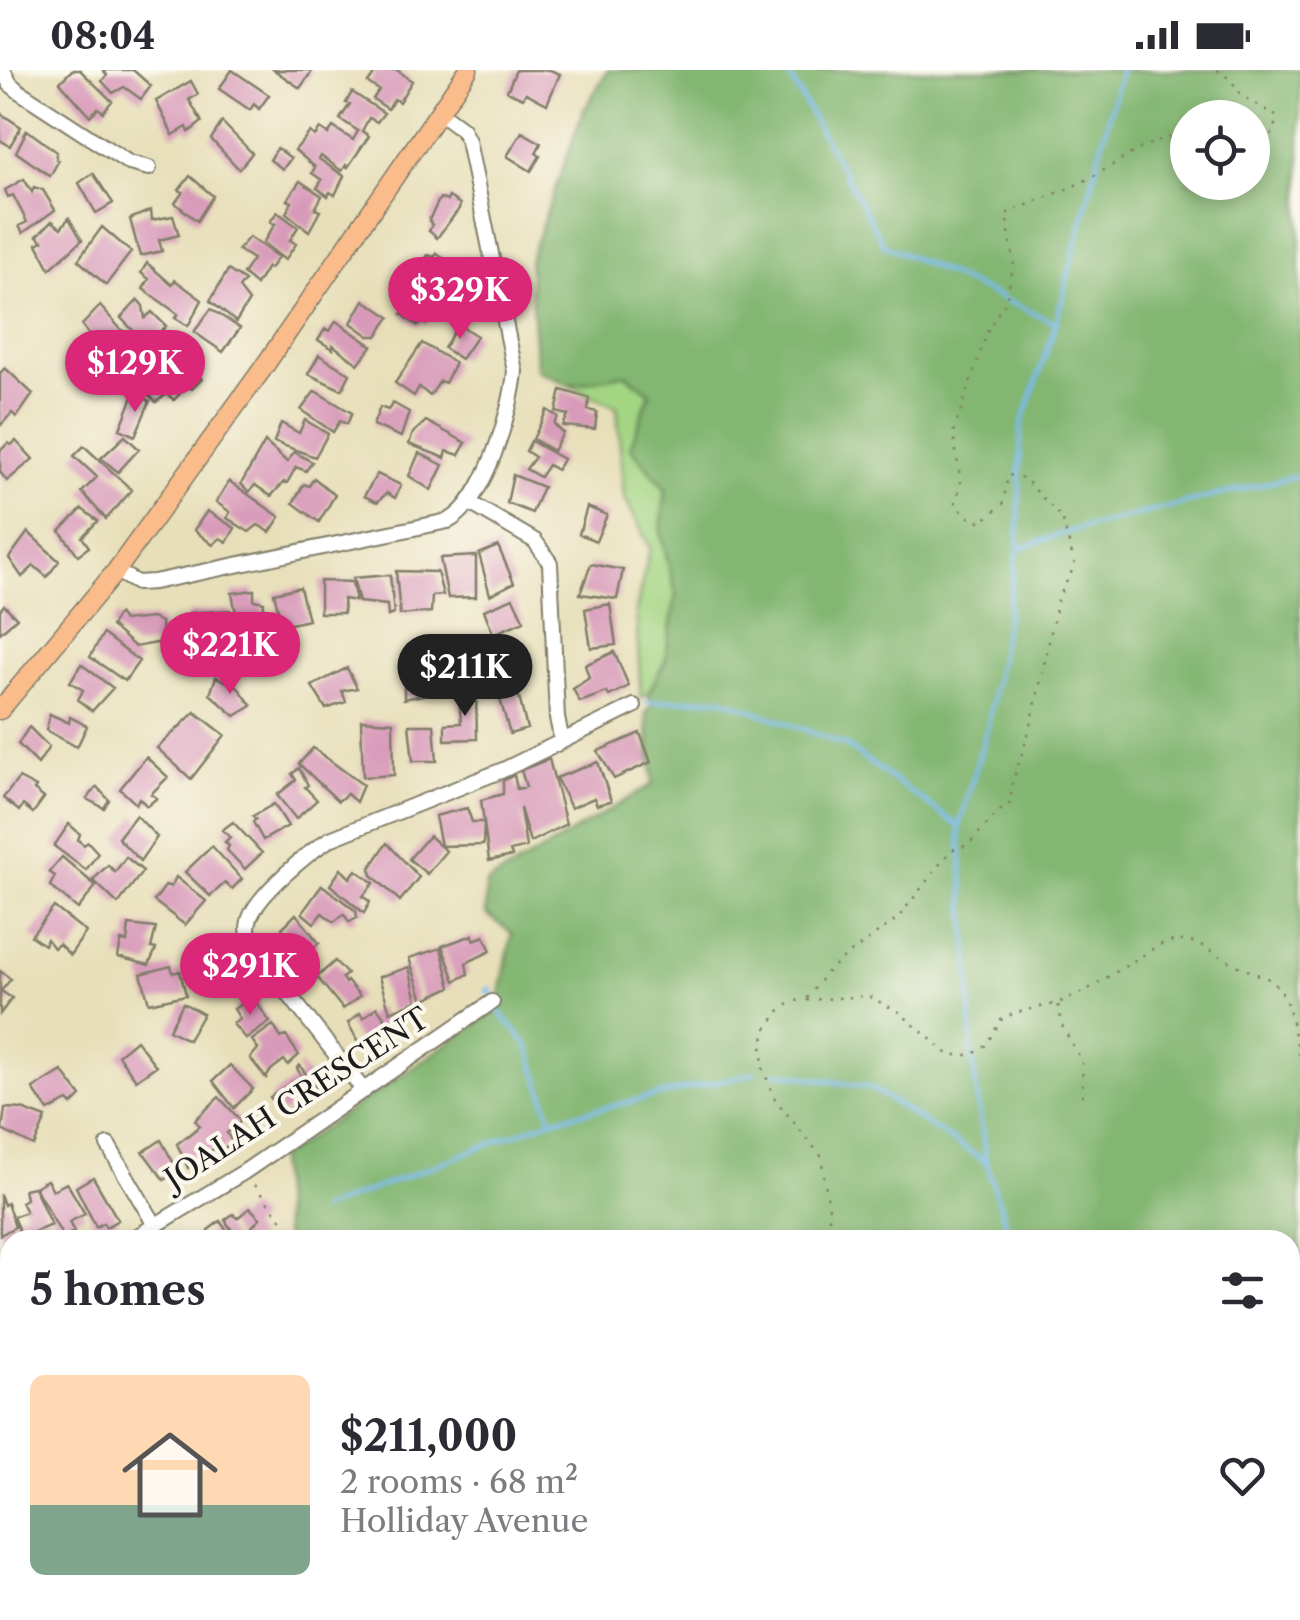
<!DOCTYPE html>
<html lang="en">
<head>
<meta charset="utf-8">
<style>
  body { margin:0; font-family:"Libre Caslon Text",serif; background:#f2f2f3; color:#2b2b33; height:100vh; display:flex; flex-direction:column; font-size:38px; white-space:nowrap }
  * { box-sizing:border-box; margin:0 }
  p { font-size:32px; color:#7c7c81 }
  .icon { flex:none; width:55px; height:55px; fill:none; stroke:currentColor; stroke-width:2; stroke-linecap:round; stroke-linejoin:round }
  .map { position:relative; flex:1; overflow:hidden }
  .sheet { position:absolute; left:0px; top:1160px; width:1300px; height:390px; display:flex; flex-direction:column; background:#fff; border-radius:30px 30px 0 0; box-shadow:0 5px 15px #0003 }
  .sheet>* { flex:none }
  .buttons { position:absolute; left:1170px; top:30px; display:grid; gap:20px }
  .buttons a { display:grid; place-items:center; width:100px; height:100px; border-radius:50%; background:#fff; box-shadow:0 5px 15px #0003; font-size:50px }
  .price { position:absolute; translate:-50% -85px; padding:0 22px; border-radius:35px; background:#db2777; color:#fff; font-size:32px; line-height:65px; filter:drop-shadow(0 2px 5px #0008) }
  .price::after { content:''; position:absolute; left:50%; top:60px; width:30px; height:22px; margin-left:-15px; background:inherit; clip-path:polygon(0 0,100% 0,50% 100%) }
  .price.on { background:#222; color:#fff }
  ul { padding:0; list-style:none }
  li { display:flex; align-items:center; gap:30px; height:250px; padding:0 30px }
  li+li { border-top:2px solid #e1e1e2 }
  li span { display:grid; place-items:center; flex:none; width:280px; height:200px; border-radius:15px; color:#555 }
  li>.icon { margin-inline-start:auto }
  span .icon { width:120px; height:120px; fill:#fffc; stroke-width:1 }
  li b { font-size:42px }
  h2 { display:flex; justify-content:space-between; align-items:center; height:120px; padding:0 30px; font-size:42px }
  .status { display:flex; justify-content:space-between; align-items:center; height:70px; padding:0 50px; background:#fff; direction:ltr }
  .status svg { height:28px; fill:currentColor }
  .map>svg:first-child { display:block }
</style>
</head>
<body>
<div class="status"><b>08:04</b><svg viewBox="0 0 49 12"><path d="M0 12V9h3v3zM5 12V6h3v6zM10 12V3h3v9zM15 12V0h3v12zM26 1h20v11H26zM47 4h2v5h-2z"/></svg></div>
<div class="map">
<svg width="1300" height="1550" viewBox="0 0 1300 1550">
  <rect width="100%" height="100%" fill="#fbf7ec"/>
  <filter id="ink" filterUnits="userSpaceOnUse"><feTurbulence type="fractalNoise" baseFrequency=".01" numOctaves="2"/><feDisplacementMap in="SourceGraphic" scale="20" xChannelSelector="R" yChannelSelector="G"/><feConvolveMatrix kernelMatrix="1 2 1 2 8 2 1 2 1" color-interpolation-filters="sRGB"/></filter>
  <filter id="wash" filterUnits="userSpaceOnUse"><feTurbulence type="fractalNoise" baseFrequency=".0048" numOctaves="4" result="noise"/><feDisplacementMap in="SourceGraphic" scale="40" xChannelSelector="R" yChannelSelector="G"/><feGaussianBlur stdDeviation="2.25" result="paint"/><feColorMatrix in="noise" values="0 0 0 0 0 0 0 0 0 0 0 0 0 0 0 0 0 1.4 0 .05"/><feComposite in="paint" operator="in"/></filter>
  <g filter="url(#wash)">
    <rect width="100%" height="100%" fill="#e7dfb9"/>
    <path fill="#a3d583" stroke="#607850" stroke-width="2.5" d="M626,304L651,323L631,377L666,419L661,463L676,524L665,591L648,624L641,627L636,540L650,478L624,426L617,337L569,315Z"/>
    <path fill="#82b671" stroke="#4f6946" stroke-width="2.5" fill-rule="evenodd" d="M608,0H1300V1550H561L563,1540H1290V1170H285L278,1089L497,940L512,863L486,844V814L653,714L646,643L653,634L648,624L665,591L676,524L661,463L666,419L630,377L650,323L626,304L569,315L537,300L529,191L583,42ZM1188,48H1252V112H1188Z"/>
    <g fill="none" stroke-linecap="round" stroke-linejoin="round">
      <path stroke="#7bbbf0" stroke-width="4" d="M786,0L884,175L1056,253
        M1019,479L1067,462L1300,405
        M646,632L720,628L845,675L957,755
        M486,921L490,918L495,937L528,976L551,1048
        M775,1002L871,1018L986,1092
        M320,1140L551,1050L755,1003
        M1011,1170L986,1092L972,985L970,904L959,757L988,655L1018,479L1021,357L1056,253L1121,0
        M1261,1540L1268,1550"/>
    </g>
    <g id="blocks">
      <path fill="#d89ab9" d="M72,0H80L112,31L103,42L98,38L90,46L60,12Z
        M103,0H133L151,16L141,29L124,17L113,23L102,11L107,5Z
        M232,0L269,25L259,39L254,34L250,40L219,19Z
        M274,0H313L300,18Z
        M377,0H397L412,11L399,32L394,29L388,39L373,29L379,20L368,13Z
        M516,0H550L560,4L547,34L526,23L523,28L507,21Z
        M191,11L198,24L189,30L202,52L189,62L187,57L173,65L156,31Z
        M352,22L384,43L377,52L369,48L362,61L369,66L348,97L346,95L342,101L321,86L319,89L344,106L335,125L330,122L328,126L317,118L322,110L312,103L315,97L295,80L310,62L315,66L320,59L328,64L333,57L353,70L358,61L340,49L350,34L346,33Z
        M0,43L21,57L10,76L0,70Z
        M222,52L252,83L239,99L211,69Z
        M27,60L57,82L56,89L59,90L50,106L16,82Z
        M522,62L541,73L536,83L540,86L531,101L507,86Z
        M277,78L291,88L283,99L270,90Z
        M93,103L113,133L96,143L79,113Z
        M190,106L213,126L197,151L175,133L183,122L179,120Z
        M24,109L32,122L34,117L43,120L55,140L23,163L19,156L27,152L13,125L8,127L5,120Z
        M300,111L322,126L315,139L320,141L309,161L286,143L292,132L287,130Z
        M449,127L460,134L459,139L437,168L429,161L432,155L429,150L440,128L447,131Z
        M151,140L152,150L173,146L179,165L159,170L162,181L140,186L130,149Z
        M277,142L298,157L290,170L296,174L285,190L263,173L275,154L270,152Z
        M69,148L82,170L50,199L37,174L43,171L37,166L52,151L61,158Z
        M102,157L131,182L106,215L78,190Z
        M249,167L278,187L270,199L267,197L256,215L243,204L253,189L238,180Z
        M437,183L468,210L452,232L414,205L428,185L434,187Z
        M147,193L172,215L175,210L202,230L188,256L175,248L178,244L143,219L149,209L141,203Z
        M228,200L245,211L239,218L249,231L236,252L210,231Z
        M419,229L434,239L426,254L422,252L418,256L402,244L412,230L416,233Z
        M138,230L143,236L145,248L152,242L166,256L157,265L165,274L155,283L121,248Z
        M364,230L390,247L377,266H369L351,253Z
        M100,236L127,266L116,278L106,267L97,276L82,255Z
        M211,239L240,258L223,282L194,262Z
        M336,251L372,276L358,294L333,275V279L318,270L325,259L330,261Z
        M458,254L477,266L461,289L444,278Z
        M181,265L202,282L191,299L202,309L192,319L171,299L179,289L168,280Z
        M422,273L455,293L445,313L440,311L430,326L419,317L414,326L395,313Z
        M319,285L350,304L342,320L308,304Z
        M160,292L185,318L174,330L167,324L156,332L133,309L144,298L150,301Z
        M5,298L33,324L17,347L12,343L0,356V303Z
        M561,320L589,328L588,340L597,342L595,359L563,356L568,345L556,342Z
        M315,321L352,343L347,354L340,351L333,362L301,340Z
        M134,324L150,331L135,366L120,359Z
        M393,333L409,342L401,367L373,355L380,337L388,340Z
        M547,340L558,347L554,354L563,363L553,381L533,369Z
        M305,350L328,364L315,387L274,372L281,353L299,363Z
        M426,351L466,373L459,385L447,381L445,388L409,374L413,363Z
        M125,366L139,379L118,402L101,388Z
        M16,371L33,389L7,411L0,402V381L8,373L11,375Z
        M531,371L563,389L557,400L548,395L540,407L526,399L535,387L526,381Z
        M265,372L287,392L294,382L312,392L306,401L296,397L287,413L284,412L271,426L255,415L249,422L241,414Z
        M84,376L132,420L106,449L82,422L97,407L74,386Z
        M419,383L443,395L431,420L409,406Z
        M377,404L401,415L395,428L387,423L377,432L364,426Z
        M513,405L543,417L532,443L507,433Z
        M314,408L335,425L319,452L293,433L304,414L309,416Z
        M229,411L280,447L270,462L258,455L249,462L227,448L230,442L216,432Z
        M587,437L607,445L596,471L579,464Z
        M82,439L98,451L82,467L89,477L78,485L60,461Z
        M207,441L235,458L227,472L220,468L213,475L194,460Z
        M28,462L59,491L47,507L34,496L22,507L9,488Z
        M498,476L514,513L490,525L479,484Z
        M476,486V527L448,528L440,488Z
        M591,494L623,500L617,529L580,524Z
        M396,501L437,502L443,525L432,526L431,542L400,545Z
        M390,505L394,544L388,546L387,535L359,532L353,508Z
        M320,511L352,512L356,531L343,529L344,543H320Z
        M300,517L308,550L282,556L274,523Z
        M254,520V530L264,532L262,552L238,554L232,523Z
        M513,528L524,551L493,564L484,540Z
        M610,534L616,575L591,578L585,539Z
        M4,535L17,548L0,563V540Z
        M230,540L232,563L215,565L216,570L187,567L189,543Z
        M118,544L123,551L152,548L161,552L162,572L135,577L111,556Z
        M103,564L139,591L125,611L90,587Z
        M614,582L629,616L609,626L607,622L580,632L573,619L589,608L585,595Z
        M525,586V603L515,606L514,621L491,623L485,587Z
        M416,587H442V596L453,595V610L438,612L433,623L404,629V599L416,596Z
        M81,594L113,618L92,641L78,630L83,620L70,612Z
        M347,598L357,618L342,621L346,632L326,639L312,616Z
        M216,607L237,616L252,636L235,646L210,624Z
        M476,620L477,669L445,670V654L461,653L459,623Z
        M518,623L527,659L510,664L500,629Z
        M195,642L225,665L191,709L157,678Z
        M50,644L69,653L70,647L87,656L77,677L46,660Z
        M361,650L393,652L394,705L363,707Z
        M409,655H434L437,691H413Z
        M29,657L49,677L38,694L18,674Z
        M640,663L651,692L614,709L598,681Z
        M313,678L363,715L356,732L347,724L338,731L299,694Z
        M146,687L168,707L151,724L157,728L147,736L139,728L136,734L120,719Z
        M549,689L566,754L530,772L520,738L526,777L510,781L512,786L489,791L481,730L503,724V711L514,705L517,719L526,717L521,700Z
        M598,692L611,731L597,735L594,728L571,738L556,708Z
        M299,698L308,715L305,717L317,730L296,749L277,725L296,710L292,704Z
        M19,708L36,717L34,720L44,728L33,743L23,735L19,741L3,728Z
        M97,717L109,730L104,738L87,729Z
        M274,734L288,756L263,770L253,752L256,749L253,746Z
        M467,738L472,752H484L483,775L441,776L435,746Z
        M136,745L157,767L140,791L118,768Z
        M233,752L262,783L245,799L227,780L229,776L225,772L230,767L222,760Z
        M69,754L80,764L78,770L84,775L88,772L98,783L86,800L54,776Z
        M429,766L446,781L427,804L409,789Z
        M387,773L419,807L400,831L372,805L370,798Z
        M212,776L242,809L232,819L225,813L210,826L185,802Z
        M62,787L96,816L78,839L50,816L55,806L49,802Z
        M126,787L143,801L118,834L93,810L108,795L115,802Z
        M341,799L350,808L356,800L374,813L363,826L370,832L364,843L330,815Z
        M176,807L206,831L185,855L154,831L166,815L171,817Z
        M322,815L356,841L357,848L349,852L344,844L334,852L322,843L314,853L302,843Z
        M54,837L86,862L70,885L59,874L54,878L47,869L44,875L31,866Z
        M296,844L319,873L303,887L282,858Z
        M129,855L156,858L151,878L156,879L149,895L118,887L121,871L127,872Z
        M473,865L474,870L484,866L491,881L466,893L468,904L455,911L442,876Z
        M441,878L451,917L423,930L409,888Z
        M335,891L347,904L342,908L345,913L347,911L360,926L343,939L317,907Z
        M171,896L173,903L180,901L186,925L149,933L141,904Z
        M409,897L417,931L390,942L379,907Z
        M0,901L11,909L1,921L12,928L0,944Z
        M253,927L270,952L246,969L233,954L240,949L234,939Z
        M183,933L203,944L188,970L169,960Z
        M377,937L389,954L360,975L348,953L360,943L363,948Z
        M273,955L281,968L286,966L299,985L288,995L284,990L271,1000L266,1008L250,988L258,979L252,970Z
        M136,970L156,996L136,1010L118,985Z
        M230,995L253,1019L234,1038L213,1011Z
        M299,995L317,1018L283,1044L270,1027L301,1006L297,998Z
        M62,1001L81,1026L72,1035L68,1031L48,1041L33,1019Z
        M219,1027L241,1051L227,1063L232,1072L220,1082L216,1077L188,1098L177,1074L200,1056L195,1050Z
        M5,1038L22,1039L46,1048L34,1076L2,1060Z
        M161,1070L178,1101L164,1110L143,1082Z
        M93,1107L118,1150L106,1157L103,1153L96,1157L76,1117Z
        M47,1110L53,1120L67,1113L85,1144L69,1152L74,1162L63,1167L35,1117Z
        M34,1117L51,1155L31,1163L34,1170H23L13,1147L26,1142L21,1132L26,1129L24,1119Z
        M0,1124L4,1135L7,1133L15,1157L0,1165Z
        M250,1138L260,1148L251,1158L259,1170H238L225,1150L233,1144L237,1148Z
        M220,1151L233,1170H213L208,1160Z
        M0,1401L10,1415V1431L0,1439Z
        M10,1475V1511L0,1498V1482Z
        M42,1540H60L54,1550H36Z
        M201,1540L212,1542L226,1540L223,1550H198Z
        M230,1540H249L248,1550H228Z
        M266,1540H285L282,1550H263Z
        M332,1540H360L357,1550H343L331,1544Z
        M164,1545L165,1550H115V1547Z"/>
    </g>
  </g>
  <g filter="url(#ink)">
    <use href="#blocks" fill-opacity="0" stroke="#827e6a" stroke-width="2.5"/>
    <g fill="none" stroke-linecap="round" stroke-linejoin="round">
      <defs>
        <path id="minor" d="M3,0L10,14L20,22L129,93L149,98
          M470,433L535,471L550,493L557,648L562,671
          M116,501L137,513L154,512L448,451C484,434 512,339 515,301L468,71L462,59L439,42
          M227,877L250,871
          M364,1021L256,882C250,872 246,862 249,851C255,826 309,782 330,769L503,700L634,636
          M108,1075L155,1155
          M131,1170L244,1102L492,932
          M0,1197L10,1195
          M0,1313L10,1328
          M480,1550L481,1540"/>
        <path id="major" d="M0,640L116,501L261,301L468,0"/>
      </defs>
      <use href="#minor" stroke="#827e6a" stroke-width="18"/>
      <use href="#major" stroke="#827e6a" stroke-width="21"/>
      <path stroke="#827e6a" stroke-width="2.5" stroke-dasharray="2.5 8" stroke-linecap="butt" d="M1217,0L1231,10L1242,26L1276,46L1274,63L1255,69L1252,64
        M807,928L829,899L898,848L951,780L968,775L998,742L1011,733V716L1031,656L1058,529L1075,495L1062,448L1024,408L1008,405L1003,434L982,452L966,446L955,433L961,414L953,363L989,257L1006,231L1014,191L1006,144C1037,130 1072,119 1101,102C1128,86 1155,66 1188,64
        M1058,935L1063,958L1082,991L1083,1030
        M254,1115L295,1167L301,1170
        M829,1170V1138L821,1086L775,1029L763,999L762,980L766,959L781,939L794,931L868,926L899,942L949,985H972L986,975L1001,950L1014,943L1058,933L1087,920L1159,875L1176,870L1197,873L1242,898L1269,909L1280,919L1288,936L1300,986
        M867,1540L872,1550"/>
      <use href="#minor" stroke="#fff" stroke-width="14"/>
      <use href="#major" stroke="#fabc8b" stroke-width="18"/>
    </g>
  </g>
  <g text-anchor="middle" stroke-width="8" stroke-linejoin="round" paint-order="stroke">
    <g font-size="30" fill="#1c1c1c" stroke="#fbf7ec">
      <text transform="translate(297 1029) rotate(-33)" y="10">JOALAH CRESCENT</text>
    </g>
  </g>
</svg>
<div class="buttons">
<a><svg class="icon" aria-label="locate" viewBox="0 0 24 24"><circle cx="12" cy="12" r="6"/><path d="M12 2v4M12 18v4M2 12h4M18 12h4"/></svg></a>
</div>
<b class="price" style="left:460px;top:272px">$329K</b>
<b class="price" style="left:135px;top:345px">$129K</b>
<b class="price" style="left:230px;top:627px">$221K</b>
<b class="price on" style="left:465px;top:649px">$211K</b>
<b class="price" style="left:250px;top:948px">$291K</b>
<section class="sheet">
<h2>5 homes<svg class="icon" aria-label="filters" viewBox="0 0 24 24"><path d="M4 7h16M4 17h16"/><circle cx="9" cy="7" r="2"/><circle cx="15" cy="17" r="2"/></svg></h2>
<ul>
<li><span style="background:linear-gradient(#ffd9b3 65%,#7fa58c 0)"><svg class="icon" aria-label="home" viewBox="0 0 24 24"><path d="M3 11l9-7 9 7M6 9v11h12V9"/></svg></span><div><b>$211,000</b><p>2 rooms · 68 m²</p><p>Holliday Avenue</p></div><svg class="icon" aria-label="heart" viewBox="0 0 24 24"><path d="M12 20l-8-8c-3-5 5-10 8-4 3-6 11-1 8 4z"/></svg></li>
</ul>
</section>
</div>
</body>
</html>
